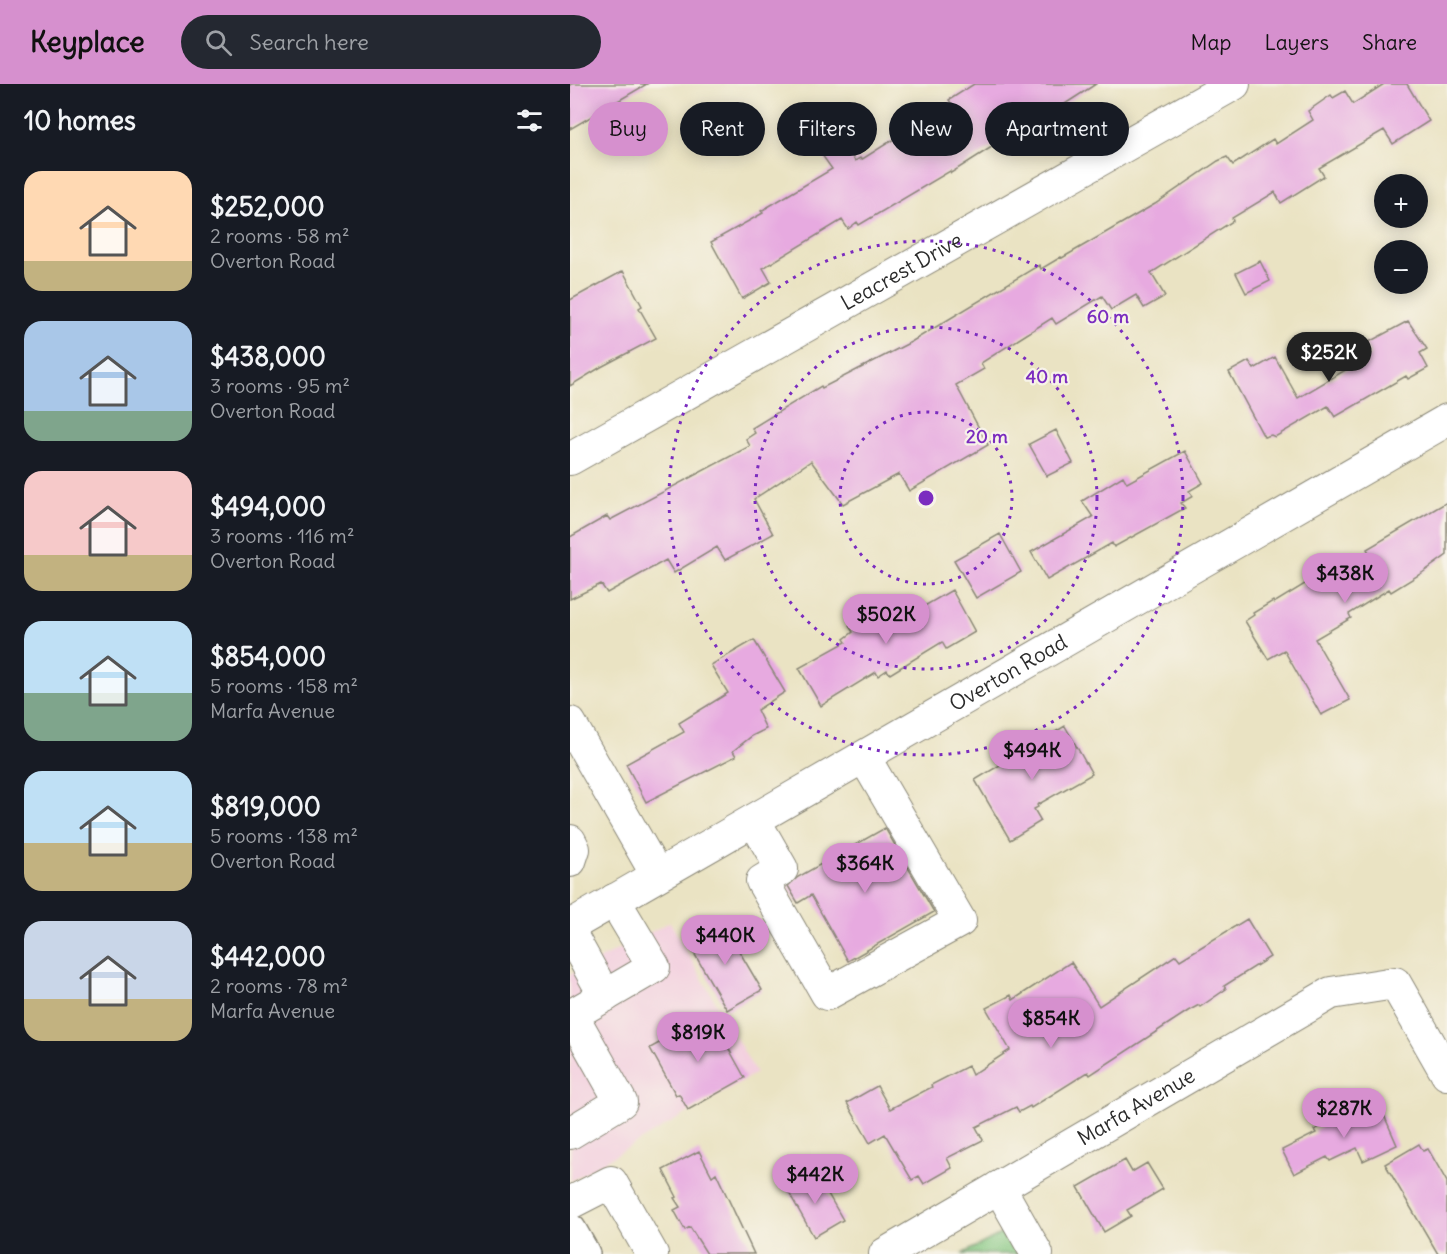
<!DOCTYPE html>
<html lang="en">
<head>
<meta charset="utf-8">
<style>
  body { margin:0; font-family:Delius,sans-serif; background:#242831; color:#f1f3f6; height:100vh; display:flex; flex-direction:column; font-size:22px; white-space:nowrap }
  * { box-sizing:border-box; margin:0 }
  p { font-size:20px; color:#9ea1a6 }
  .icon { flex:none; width:33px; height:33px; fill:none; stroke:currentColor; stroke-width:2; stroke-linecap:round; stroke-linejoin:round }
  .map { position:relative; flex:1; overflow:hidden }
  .drawer { display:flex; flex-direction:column; background:#171b24; width:570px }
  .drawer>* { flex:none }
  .banner { position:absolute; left:18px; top:18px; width:570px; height:54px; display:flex; gap:12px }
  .tools { position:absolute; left:804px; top:90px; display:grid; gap:12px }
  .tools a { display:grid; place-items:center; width:54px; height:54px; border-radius:50%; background:#171b24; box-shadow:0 3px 15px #0003; font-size:30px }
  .price { position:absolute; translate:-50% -51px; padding:0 14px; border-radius:21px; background:#d690ce; color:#111; font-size:20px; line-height:39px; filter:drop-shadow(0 2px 3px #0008) }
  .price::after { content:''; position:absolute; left:50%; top:36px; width:18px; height:14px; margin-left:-9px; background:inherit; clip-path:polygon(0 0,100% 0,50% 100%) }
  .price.current { background:#222; color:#fff }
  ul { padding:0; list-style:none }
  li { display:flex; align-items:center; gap:18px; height:150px; padding:0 24px }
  li span { display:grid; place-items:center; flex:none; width:168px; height:120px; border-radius:18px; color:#555 }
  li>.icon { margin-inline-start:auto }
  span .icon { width:72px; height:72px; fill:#fffc; stroke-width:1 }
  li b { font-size:26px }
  h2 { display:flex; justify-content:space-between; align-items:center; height:72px; padding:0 24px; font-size:26px }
  .chip { padding:0 21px; border-radius:27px; background:#171b24; box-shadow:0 3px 15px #0003; font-size:21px; line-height:54px }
  .chip.current { background:#d690ce; color:#111 }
  header { display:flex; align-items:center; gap:36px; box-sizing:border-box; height:84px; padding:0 30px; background:#d690ce; color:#111 }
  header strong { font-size:28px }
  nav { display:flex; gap:33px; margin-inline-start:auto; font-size:21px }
  .search { width:420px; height:54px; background:#242831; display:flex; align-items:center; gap:15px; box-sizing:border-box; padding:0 21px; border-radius:33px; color:#9ea1a6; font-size:22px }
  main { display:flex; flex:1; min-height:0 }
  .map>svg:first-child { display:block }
</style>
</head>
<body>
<header>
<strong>Keyplace</strong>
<div class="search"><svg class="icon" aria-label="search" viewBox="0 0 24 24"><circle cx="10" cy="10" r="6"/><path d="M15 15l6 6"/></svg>Search here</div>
<nav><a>Map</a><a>Layers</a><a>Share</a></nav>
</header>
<main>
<section class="drawer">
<h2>10 homes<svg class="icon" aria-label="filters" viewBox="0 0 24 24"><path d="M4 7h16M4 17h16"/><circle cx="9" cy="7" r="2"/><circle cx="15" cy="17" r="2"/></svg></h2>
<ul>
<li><span style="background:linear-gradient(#ffd9b3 75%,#c2b280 0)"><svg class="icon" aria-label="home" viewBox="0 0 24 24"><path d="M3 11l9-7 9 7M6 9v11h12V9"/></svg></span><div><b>$252,000</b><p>2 rooms · 58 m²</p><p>Overton Road</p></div></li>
<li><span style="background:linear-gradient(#a9c7e8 75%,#7fa58c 0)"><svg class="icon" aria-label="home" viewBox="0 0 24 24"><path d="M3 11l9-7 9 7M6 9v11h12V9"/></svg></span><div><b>$438,000</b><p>3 rooms · 95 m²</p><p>Overton Road</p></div></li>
<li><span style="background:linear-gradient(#f6c9c9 70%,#c2b280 0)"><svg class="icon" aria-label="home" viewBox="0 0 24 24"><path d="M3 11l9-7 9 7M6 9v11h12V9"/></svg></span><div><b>$494,000</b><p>3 rooms · 116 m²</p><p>Overton Road</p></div></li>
<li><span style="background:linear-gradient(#bfe0f5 60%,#7fa58c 0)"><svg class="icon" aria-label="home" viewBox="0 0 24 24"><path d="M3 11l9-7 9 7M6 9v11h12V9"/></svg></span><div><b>$854,000</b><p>5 rooms · 158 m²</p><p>Marfa Avenue</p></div></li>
<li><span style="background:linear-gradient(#bfe0f5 60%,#c2b280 0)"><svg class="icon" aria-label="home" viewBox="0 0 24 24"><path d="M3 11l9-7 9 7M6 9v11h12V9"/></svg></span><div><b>$819,000</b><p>5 rooms · 138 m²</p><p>Overton Road</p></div></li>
<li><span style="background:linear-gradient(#c9d6e8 65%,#c2b280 0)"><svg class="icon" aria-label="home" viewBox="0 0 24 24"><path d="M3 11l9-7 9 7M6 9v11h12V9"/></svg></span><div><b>$442,000</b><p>2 rooms · 78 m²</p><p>Marfa Avenue</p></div></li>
</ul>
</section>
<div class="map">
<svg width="877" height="1170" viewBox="0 0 877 1170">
  <rect width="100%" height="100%" fill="#f7f3e8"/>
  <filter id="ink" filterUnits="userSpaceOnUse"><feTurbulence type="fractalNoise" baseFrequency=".0167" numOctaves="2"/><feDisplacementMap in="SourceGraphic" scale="12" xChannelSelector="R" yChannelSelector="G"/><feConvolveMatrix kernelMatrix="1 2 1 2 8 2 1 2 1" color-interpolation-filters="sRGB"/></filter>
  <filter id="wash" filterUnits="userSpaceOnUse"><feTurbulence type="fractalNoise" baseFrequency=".008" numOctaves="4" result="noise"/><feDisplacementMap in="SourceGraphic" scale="24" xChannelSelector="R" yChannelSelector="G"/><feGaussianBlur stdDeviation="1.35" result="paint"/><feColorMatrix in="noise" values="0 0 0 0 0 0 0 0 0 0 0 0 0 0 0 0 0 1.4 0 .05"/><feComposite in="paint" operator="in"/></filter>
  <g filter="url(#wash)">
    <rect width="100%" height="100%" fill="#eae3c3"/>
    <path fill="#f3cfdf" d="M100,838L186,989L1,1097L0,891Z"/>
    <path fill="#85c882" stroke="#587a56" stroke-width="1.5" d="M436,1147L448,1170H392Z"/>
    <g id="blocks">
      <path fill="#e7aae0" d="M0,0H77L0,45Z
        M404,0H526L484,27L485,28L439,52L381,89L380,87L289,141L287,138L278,145L272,136L193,184L201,198L172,215L141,158L193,129L191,127L262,85L252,71L272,57L285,77L290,74L291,76L381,19L379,16Z
        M814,0H837L859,37L823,60L814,46L749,84L754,92L711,119L705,108L662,134L663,137L581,189L595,212L574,224L566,211L541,226L532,212L486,240L482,234L411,279L414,285L386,301L418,361L339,407L329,390L273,420L241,377L184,415L203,450L155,476L147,463L104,489L96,476L37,509L31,500L0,515V453L37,432L40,436L180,362L176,355L185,349L182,344L251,302L252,304L341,258L469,181L471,185L491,173L492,174L585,120L648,77L657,73L663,81L703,55L706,60L743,36L738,27L761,11L763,14L775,7L783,20Z
        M690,177L700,197L676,209L666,189Z
        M53,187L72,222L69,224L86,254L31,283L0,302V216Z
        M838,237L857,265L850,269L858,284L838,295L836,292L765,333L758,322L705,353L701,351L694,353L659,288L679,277L684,285L705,273L728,314L801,271L795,260Z
        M486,346L503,379L477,392L459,360Z
        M615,367L633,399L619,407L623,412L611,419L615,424L544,463L542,459L477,496L461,468L523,433L512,417L553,392L557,399Z
        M877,418V471L852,489L821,508L819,505L779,530L781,534L745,555L780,616L751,631L714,566L698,575L675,537L684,531L683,529L703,517L704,519L756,487L765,503L804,478L797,465Z
        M430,450L451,488L406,514L384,476Z
        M382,506L405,548L376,565L372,558L320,590L317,586L308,592L306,588L251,622L229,584L276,558L274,555L283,548L279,542L316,519L327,538Z
        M184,556L215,608L187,626L196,645L182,652L163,667L166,672L76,718L56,680L114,648L109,639L158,609L141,581Z
        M495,642L522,690L467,721L468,723L464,725L471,737L440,756L405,696Z
        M315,744L364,828L278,877L241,811L228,819L218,802L228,793Z
        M677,835L700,873L654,902L656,905L630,923L629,921L618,927L520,991L518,988L461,1024L460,1022L449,1028L446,1023L406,1043L413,1056L377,1074L382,1084L354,1100L349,1092L342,1096L315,1050L300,1059L277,1019L307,1002L320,1025L362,1003L361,1001L398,982L402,991L440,966L416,924L441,911L443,916L501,878L529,922L606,871L610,876Z
        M152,838L192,906L157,926L117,857Z
        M140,931L175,994L118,1026L109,1010L106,1011L80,964Z
        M803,1017L810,1030L813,1029L827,1061L793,1077L787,1064L760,1077L757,1073L724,1090L712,1066L746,1049L744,1046Z
        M849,1060L853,1067L858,1065L877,1098V1170H868L815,1080Z
        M129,1067L142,1092L146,1089L184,1170H137L120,1143L115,1146L104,1126L110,1123L104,1114L107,1113L93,1086Z
        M555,1076L562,1088L577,1079L593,1105L557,1126L561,1132L534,1148L508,1103Z
        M246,1089L273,1136L244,1153L218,1107Z"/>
    </g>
  </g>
  <g filter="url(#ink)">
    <use href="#blocks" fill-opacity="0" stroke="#8a8777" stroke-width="1.5"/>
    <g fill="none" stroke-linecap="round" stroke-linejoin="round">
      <defs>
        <g id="minor">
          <path id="s1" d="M0,375L664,0"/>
          <path d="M0,639L87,791"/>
          <path d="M184,736L212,785L192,797L257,910L390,837L294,673"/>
          <path d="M0,757L4,765L0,777"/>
          <path id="s2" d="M0,842L877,336"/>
          <path d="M0,849L35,912"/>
          <path d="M0,1049L51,1018L2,931L84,883L44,816"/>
          <path d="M429,1103L467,1170"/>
          <path d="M0,1119L41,1098L82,1170"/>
          <path id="s3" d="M315,1170L761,909L825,899L877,990"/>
        </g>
        <path id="major" d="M0,1147L13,1170"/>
      </defs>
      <use href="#minor" stroke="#8a8777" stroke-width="34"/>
      <use href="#major" stroke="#8a8777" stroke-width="36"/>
      <use href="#minor" stroke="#fff" stroke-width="32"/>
      <use href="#major" stroke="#fff" stroke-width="33"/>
    </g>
  </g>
  <g fill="none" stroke="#7b2cbf" stroke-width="3" stroke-dasharray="3 6">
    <circle cx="356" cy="414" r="86"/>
    <circle cx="356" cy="414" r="171"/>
    <circle cx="356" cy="414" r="257"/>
  </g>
  <g text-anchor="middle" stroke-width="4.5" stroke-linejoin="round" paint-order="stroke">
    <g font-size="21" fill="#2b2b2b" stroke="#f7f3e8">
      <text dy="7" stroke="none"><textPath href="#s1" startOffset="381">Leacrest Drive</textPath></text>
      <text dy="7" stroke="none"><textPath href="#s2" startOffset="506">Overton Road</textPath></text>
      <text dy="7" stroke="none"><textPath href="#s3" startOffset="291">Marfa Avenue</textPath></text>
    </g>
  </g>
  <circle cx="356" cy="414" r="9" fill="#7b2cbf" stroke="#f7f3e8" stroke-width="3"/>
  <g font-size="18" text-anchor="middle" font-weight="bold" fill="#7b2cbf" stroke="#f7f3e8" stroke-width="4.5" stroke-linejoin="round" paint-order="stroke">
    <text x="538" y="239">60 m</text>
    <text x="477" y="299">40 m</text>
    <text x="417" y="359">20 m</text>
  </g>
</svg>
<div class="tools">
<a>+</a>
<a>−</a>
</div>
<b class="price current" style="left:759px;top:299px">$252K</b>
<b class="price" style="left:775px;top:520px">$438K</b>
<b class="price" style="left:316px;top:561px">$502K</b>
<b class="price" style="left:462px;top:697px">$494K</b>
<b class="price" style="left:295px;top:810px">$364K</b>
<b class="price" style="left:155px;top:882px">$440K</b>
<b class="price" style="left:481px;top:965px">$854K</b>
<b class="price" style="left:128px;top:979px">$819K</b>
<b class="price" style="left:774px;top:1055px">$287K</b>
<b class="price" style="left:245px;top:1121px">$442K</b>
<div class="banner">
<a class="chip current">Buy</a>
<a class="chip">Rent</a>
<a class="chip">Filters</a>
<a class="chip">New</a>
<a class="chip">Apartment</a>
</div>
</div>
</main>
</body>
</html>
